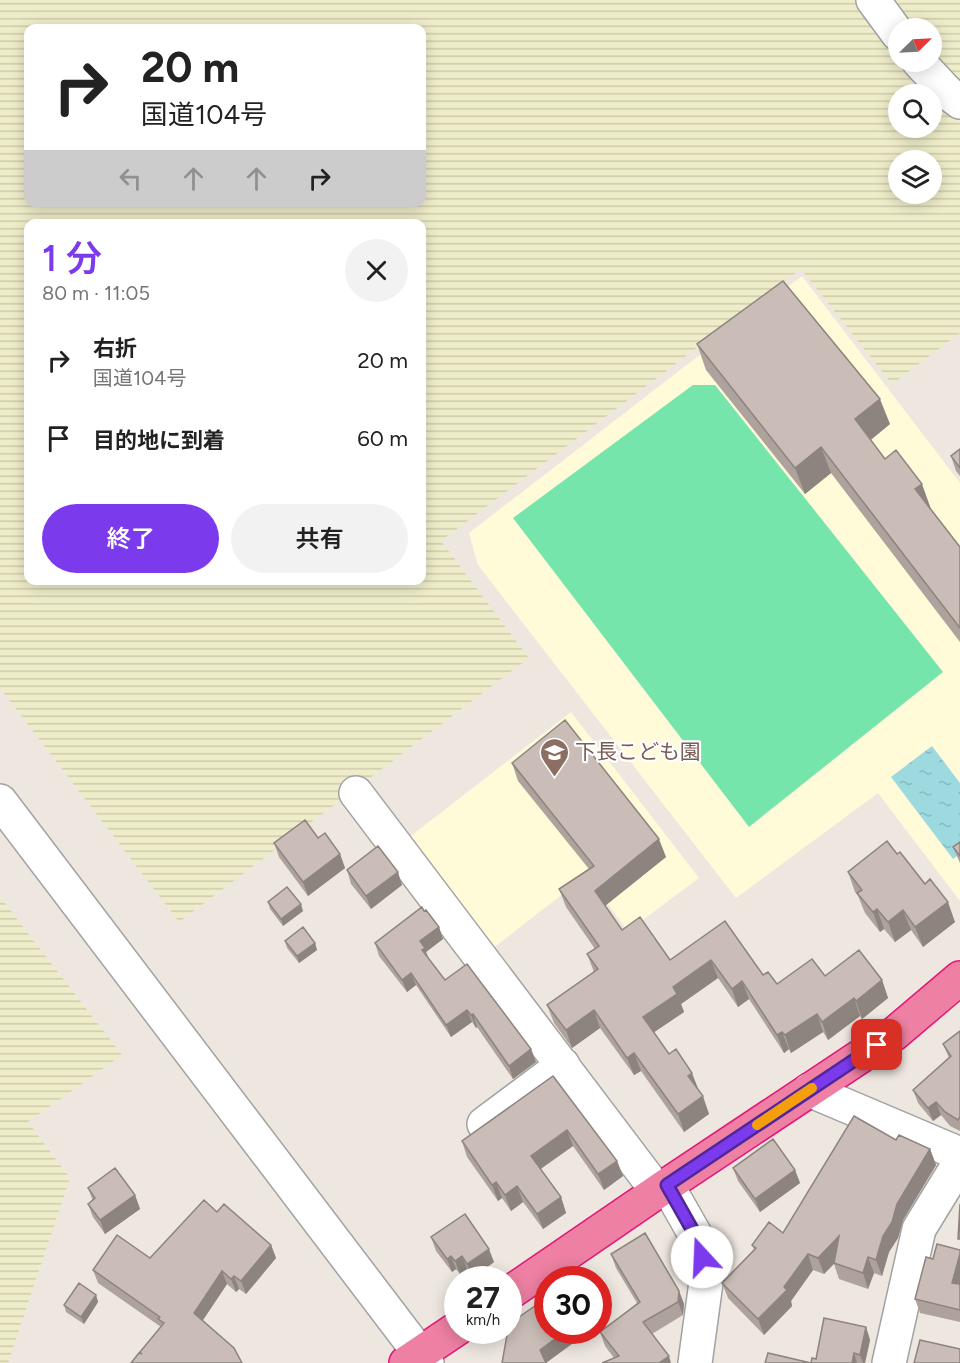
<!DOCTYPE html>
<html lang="ja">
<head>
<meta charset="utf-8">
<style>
  :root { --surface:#fff; --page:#f2f2f2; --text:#222; --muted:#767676; --accent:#7c3aed }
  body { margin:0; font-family:Figtree,"Noto Sans JP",sans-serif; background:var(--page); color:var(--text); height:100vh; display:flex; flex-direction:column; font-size:22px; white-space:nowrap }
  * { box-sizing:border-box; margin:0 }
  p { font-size:20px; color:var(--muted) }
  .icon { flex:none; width:33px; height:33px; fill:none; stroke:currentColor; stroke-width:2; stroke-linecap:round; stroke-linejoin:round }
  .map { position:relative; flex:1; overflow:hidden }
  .sheet { position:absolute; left:24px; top:219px; width:402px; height:366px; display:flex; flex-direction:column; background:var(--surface); border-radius:12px; box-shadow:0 3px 15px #0003 }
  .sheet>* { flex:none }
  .banner { position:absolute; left:24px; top:24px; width:402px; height:183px; border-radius:12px; box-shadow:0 3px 15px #0003; background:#fff; color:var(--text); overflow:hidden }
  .needle { width:39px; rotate:66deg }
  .fabs { position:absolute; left:888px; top:18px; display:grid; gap:12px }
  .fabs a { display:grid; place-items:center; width:54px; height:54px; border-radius:50%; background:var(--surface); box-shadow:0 3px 15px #0003; font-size:30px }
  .speed { position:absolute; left:444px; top:1266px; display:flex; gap:12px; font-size:30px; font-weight:700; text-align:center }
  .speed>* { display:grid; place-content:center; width:78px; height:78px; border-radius:50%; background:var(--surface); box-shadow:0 3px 15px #0003; line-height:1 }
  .speed small { font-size:15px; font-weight:400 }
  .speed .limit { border:9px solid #d22; background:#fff; color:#111 }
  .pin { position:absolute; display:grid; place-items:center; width:51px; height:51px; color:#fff; margin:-26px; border-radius:12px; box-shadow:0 3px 9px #0006 }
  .me { position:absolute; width:66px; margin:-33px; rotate:340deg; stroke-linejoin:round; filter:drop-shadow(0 0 4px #0008) }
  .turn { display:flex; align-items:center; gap:21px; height:126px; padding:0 18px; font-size:27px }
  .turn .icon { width:78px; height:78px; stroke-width:2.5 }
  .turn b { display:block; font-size:42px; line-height:51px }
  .lanes { display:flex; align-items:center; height:57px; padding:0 18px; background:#0003; justify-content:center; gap:30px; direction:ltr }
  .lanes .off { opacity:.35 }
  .round { display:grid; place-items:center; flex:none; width:63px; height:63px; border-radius:32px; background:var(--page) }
  .head { display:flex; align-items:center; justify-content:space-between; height:102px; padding:0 18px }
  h1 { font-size:36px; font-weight:600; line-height:45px; color:var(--accent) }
  .cta { display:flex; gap:12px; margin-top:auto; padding:12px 18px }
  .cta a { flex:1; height:69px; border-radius:36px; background:var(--accent); color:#fff; font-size:24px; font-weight:600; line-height:69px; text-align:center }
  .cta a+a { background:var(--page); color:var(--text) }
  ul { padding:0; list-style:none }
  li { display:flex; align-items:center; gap:18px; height:78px; padding:0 18px }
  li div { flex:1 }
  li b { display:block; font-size:22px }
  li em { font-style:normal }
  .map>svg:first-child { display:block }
  .education { fill:#fffad8 }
  .farmland { fill:url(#farmland-rules); fill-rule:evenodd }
  .pitch { fill:#76e5ab }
  .water { fill:url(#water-ripples) }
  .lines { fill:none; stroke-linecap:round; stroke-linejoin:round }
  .minor-casing { stroke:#a2a2a2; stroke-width:36 }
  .highway-casing { stroke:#e41578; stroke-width:36 }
  .minor { stroke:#fff; stroke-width:33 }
  .highway { stroke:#ed80a3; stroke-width:33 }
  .wall { fill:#aea29d }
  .shaded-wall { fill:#8d847f }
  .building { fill:#cabcb6; stroke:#8d847f; stroke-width:1.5 }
  .route-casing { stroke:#51269a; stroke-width:15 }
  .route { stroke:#7c3aed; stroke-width:10 }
  .slow { stroke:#f59e0b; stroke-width:10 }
  .labels { text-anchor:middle; stroke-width:4.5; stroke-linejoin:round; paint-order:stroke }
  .education-label { font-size:21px; fill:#785e54; stroke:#fff; text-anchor:start }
</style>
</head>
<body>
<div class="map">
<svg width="960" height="1363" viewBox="0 0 960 1363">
  <defs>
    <pattern id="farmland-rules" width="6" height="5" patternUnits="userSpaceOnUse" patternTransform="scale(1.5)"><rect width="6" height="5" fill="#efedc9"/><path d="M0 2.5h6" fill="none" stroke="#cccbac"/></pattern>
    <pattern id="water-ripples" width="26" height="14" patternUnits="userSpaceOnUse" patternTransform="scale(1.5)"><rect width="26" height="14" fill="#9cdae0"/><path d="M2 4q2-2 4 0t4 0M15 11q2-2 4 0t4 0" fill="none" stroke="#86bac0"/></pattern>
  </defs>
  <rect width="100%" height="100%" fill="#eee7e0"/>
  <path class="education" d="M802,276l158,207v418l-82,-108 -142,105 -258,-333 -9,-32z
    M571,712l128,166 -71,53 -42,-55 -98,76 -85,-110z"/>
  <path class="farmland" d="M0,0h960v333l-68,51 -91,-115 -360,272 88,117 -350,264 -179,-234zM28,28h394v174h-394zM898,28h34v34h-34zM898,94h34v34h-34zM898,160h34v34h-34zM28,224h394v356h-394z
    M0,897l122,158 -94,67 42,56 -62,185h-8z"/>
  <path class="pitch" d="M693,385h22l228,287 -194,155 -236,-309z"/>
  <path class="water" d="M932,746l28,37v71l-7,5 -62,-82z"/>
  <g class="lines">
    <defs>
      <path id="minor" d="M873,0l25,34
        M919,62l29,31 12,9
        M356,793l302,399
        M0,801l427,562
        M809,1090l151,64
        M484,1124l79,-59
        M667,1185l30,53 10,37 -12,88
        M889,1363l30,-134 41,-67"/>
      <path id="highway" d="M508,1294l159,-109 227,-151 66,-56
        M406,1363l52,-35"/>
    </defs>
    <use href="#minor" class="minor-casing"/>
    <use href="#highway" class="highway-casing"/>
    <use href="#minor" class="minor"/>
    <use href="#highway" class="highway"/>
  </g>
  <path class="wall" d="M697,344l193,80 -19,16 14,19 46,50 29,38v95l-129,-169 -26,21 -99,-124z
    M960,449v27l-4,-5 -5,-15z
    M512,763l154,94 -61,49 17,24 48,30 55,-39 38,54 14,9 48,-8 57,4 6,18 -26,21 -2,-3 -32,24 -5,-8 -32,21 -2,-4 -5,4 -35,-54 -11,8 -20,-29 -37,26 3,8 -30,20 15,22 30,37 10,23 -25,18 -43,-61 -7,4 -34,-47 -28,20 -18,-25 -7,-18 47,-33 -7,-18 8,-5 -29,-42 -7,-18 30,-20 -71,-88z
    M318,838l22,16 5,14 -37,28 -29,-39 -5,-14z
    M960,842v21l-7,-16z
    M897,854l28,30 30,38 -32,25 -12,-17 -16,12 -11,-13 -4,3 -15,-19 -7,-17 -3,-4 -7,-20z
    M347,870l55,15 -31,24 -20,-25z
    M268,902l35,9 -20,15 -13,-17z
    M424,911l15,16 4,12 -17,13 3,7 16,21 86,69 5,13 -23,17 -36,-52 -1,1 -4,-6 -21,15 -35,-52 -9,7 -28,-36 -4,-13z
    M285,941l30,2 2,7 -18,13 -12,-15z
    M960,1031v100l-10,-5 -9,-11 -8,6 -15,-18 -5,-13 36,-32 -6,-14z
    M553,1076l64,85 6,15 -19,14 -31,-44 -32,23 20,28 5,16 -23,16 -20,-27 -12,9 -9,-13 -4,3 -31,-44 -5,-16z
    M896,1140l34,9 6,16 -33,55 -5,18 -9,14 -7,24 -8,-3 -6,16 -29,-10 -5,-15 -10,10 -11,-4 -22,31 1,5 -28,29 -36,-37 -6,-15 32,-33 -2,-5 31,-12z
    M733,1168l62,2 5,13 -40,29 -22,-31z
    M88,1188l47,7 5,14 -35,25 -12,-17 -5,-13 5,-3z
    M217,1212l54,33 5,13 -30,36 -7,-5 -3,3 -9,-8 -24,36 -63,34v-2l21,-25 -63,-44 -5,-13 57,-12z
    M431,1237l63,25 -22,16 -5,-9 -7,5 -4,-5 -4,3 -16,-21z
    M960,1250v72l-40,-9 -5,-14 18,-40z
    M611,1254l68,37 5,13 -1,11 -31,19 17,22 -55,2 -9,-12 -5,-14 37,-29 -21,-35z
    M96,1295l2,7 -14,22 -18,-12 -2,-7z
    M866,1327l4,13 -5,23h-100h46l5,-4z"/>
  <path class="shaded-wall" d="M880,399l10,25 -26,21 -9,-26z
    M821,447l10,26 -26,21 -10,-26z
    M922,484l9,25 -7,6 -9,-26z
    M659,839l7,18 -65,52 -6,-18z
    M340,854l5,14 -37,28 -5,-14z
    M398,872l4,13 -31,24 -5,-13z
    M948,902l7,20 -32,25 -8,-20z
    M301,904l2,7 -20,15 -2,-7z
    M877,909l7,20 -4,3 -7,-20z
    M903,910l8,20 -16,12 -7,-20z
    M439,927l4,12 -17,13 3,8 -7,-10 -2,-9z
    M315,943l2,7 -18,13 -2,-7z
    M711,960l7,18 -37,26 3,8 -34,23 -7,-18 30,-30z
    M411,973l5,12 -9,7 -5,-12z
    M882,980l6,18 -26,21 -6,-18z
    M742,981l7,18 -11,8 -6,-18z
    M854,998l6,18 -32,24 -6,-18z
    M467,1010l5,12 -21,15 -5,-12z
    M594,1010l6,18 -28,20 -6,-18z
    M473,1014l4,13 -1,1 -5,-13z
    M817,1014l6,18 -32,21 -6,-18z
    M782,1032l7,17 -5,4 -7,-18z
    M531,1049l5,13 -23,17 -4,-13z
    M634,1053l7,18 -7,4 -7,-17z
    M692,1073l7,18 -11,-15z
    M703,1096l6,18 -25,18 -6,-18z
    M936,1102l5,13 -8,6 -5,-13z
    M567,1130l6,16 -36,25 -6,-15z
    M930,1149l6,16 -33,55 -5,18 -9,14 -7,24 -6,-16 7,-24 14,-32z
    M617,1161l6,15 -19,14 -6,-16z
    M795,1170l5,13 -40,29 -5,-13z
    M496,1182l6,16 -4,3 -6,-16z
    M517,1186l6,16 -12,9 -6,-16z
    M135,1195l5,14 -35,25 -5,-14z
    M561,1197l5,16 -23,16 -6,-15z
    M839,1236l6,16 -21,22 -6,-16z
    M271,1245l5,13 -30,36 -5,-13z
    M489,1249l5,13 -22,16 -5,-14z
    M808,1254l5,16 -22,31 1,5 -28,29 -6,-16z
    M960,1254v32l-8,-3z
    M451,1256l5,13 -4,3 -5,-13z
    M462,1256l5,13 -7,5 -5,-13z
    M868,1257l6,16 -6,16 -5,-16z
    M222,1271l5,13 -28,42 -5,-13z
    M234,1276l5,13 -3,3 -5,-13z
    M679,1291l5,13 -1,11 -5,-13z
    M96,1295l2,7 -14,22 -3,-7z
    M866,1327l4,13 -5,23h-2l-3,-8z
    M567,1330l5,14 -26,19 -6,-13z
    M854,1353l3,10h-5z
    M669,1356l2,7h-12z"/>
  <path class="building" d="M783,281l97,118 -25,20 30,40 11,-9 26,34 -7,5 45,58v81l-139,-181 -26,21 -98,-124z
    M960,449v19l-9,-12z
    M565,720l94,119 -64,52 27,39 18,-13 30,43 55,-39 38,54 5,-3 9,12 35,-25 13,17 34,-26 23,30 -26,21 -2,-3 -32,24 -5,-8 -32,21 -3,-3 -5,3 -35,-54 -10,8 -21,-29 -38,27 4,7 -34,23 26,37 7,-5 16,24 -4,3 15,20 -25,18 -44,-61 -7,5 -33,-48 -28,20 -19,-25 51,-36 -11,-15 12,-8 -40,-57 35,-23 -82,-103z
    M305,820l13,18 7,-5 15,21 -37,28 -29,-39z
    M887,841l10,13 3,-2 25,32 5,-5 18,23 -33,25 -12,-17 -15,12 -11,-13 -4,3 -16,-19 5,-3 -14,-18z
    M960,842v14l-7,-9z
    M378,846l20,26 -32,24 -19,-26z
    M287,887l14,17 -20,15 -13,-17z
    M422,907l2,4 2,-1 13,17 -19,14 5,7 -3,2 23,30 22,-16 64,85 -22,17 -36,-52 -2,1 -4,-5 -21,15 -35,-52 -9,7 -27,-37z
    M303,927l12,16 -18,13 -12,-15z
    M960,1031v86l-2,3 -13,-8 -9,-10 -8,6 -15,-18 38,-34 -8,-12z
    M553,1076l64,85 -19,13 -31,-44 -36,26 30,41 -24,17 -20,-28 -12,9 -9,-13 -4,3 -30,-44z
    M854,1116l42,24 3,-5 31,14 -33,55 -5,18 -9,14 -7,24 -8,-3 -5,16 -29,-10 5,-27 -21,22 -10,-4 -24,33 3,3 -29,29 -36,-36 34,-35 -4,-3 17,-23 14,11z
    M773,1139l22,31 -40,29 -22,-31z
    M115,1168l20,27 -35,25 -12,-16 7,-6 -7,-10z
    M204,1200l13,12 7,-8 47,41 -30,36 -7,-5 -3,3 -9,-8 -28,42 40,35 8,15h-111l8,-10 3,1 -2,-2 24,-29 -6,-4 2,-2 -67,-47 24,-35 33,23z
    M960,1204v35h-2z
    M465,1214l24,35 -22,15 -5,-8 -7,5 -4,-5 -4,3 -16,-22z
    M645,1233l34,58 -1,11 -35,20 26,34 -10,7h-57l17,-7 -19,-24 40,-30 -29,-48z
    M937,1244l23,6v4l-8,29 8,1v26l-45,-11 11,-42 7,2z
    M79,1283l17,12 -15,22 -17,-12z
    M545,1299l3,4v27h19l-27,20 6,13h-44l7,-39z
    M824,1318l42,9 -6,28 -6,-2 -2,10h-87l3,-10 43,10 1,-5 4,1z
    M920,1340l40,9v14h-46z"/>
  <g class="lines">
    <defs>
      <path id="route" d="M702,1257l-5,-19 -30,-53 210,-140"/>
    </defs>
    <use href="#route" class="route-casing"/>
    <use href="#route" class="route"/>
    <path class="slow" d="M757,1125l55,-37"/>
  </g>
  <defs>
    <symbol id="school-pin" viewBox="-11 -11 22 30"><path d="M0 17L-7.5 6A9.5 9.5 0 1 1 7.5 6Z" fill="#8d6e63" stroke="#fff"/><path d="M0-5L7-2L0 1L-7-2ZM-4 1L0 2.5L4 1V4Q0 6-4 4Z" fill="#fff"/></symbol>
  </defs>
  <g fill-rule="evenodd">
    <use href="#school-pin" x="538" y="736" width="33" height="45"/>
  </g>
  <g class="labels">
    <g class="education-label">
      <text x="575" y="759">下長こども園</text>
    </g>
  </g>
</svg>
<div class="fabs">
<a><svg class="needle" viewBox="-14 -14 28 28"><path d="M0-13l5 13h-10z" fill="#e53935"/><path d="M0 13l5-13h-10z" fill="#767676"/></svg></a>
<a><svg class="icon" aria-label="search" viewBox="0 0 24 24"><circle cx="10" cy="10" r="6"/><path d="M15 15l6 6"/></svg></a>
<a><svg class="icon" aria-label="layers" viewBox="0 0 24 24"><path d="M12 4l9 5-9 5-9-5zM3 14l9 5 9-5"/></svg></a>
</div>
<div class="speed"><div>27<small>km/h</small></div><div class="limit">30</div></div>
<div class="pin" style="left:877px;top:1045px;background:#d93025"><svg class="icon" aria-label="arrive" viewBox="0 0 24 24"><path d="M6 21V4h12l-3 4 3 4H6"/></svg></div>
<svg class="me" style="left:702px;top:1257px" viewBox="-20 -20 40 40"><circle r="19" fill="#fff"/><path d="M0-13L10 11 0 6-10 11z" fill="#7c3aed"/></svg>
<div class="banner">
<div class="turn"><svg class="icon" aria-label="right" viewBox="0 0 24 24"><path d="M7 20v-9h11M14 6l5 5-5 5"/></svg><div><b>20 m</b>国道104号</div></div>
<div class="lanes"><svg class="icon off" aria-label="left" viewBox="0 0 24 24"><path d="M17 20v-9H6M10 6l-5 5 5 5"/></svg><svg class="icon off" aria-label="ahead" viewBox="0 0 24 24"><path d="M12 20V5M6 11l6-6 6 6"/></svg><svg class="icon off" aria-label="ahead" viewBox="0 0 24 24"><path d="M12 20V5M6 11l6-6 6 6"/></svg><svg class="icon" aria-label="right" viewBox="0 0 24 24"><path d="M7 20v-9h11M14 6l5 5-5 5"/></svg></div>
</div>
<section class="sheet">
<div class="head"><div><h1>1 分</h1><p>80 m · 11:05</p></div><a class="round"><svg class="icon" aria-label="close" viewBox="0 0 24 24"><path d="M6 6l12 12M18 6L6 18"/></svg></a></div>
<ul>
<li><svg class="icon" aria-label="right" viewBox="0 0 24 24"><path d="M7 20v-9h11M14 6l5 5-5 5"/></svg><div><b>右折</b><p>国道104号</p></div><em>20 m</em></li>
<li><svg class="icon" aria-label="arrive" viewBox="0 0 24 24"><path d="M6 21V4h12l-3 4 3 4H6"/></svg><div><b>目的地に到着</b></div><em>60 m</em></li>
</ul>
<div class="cta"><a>終了</a><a>共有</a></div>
</section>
</div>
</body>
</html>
